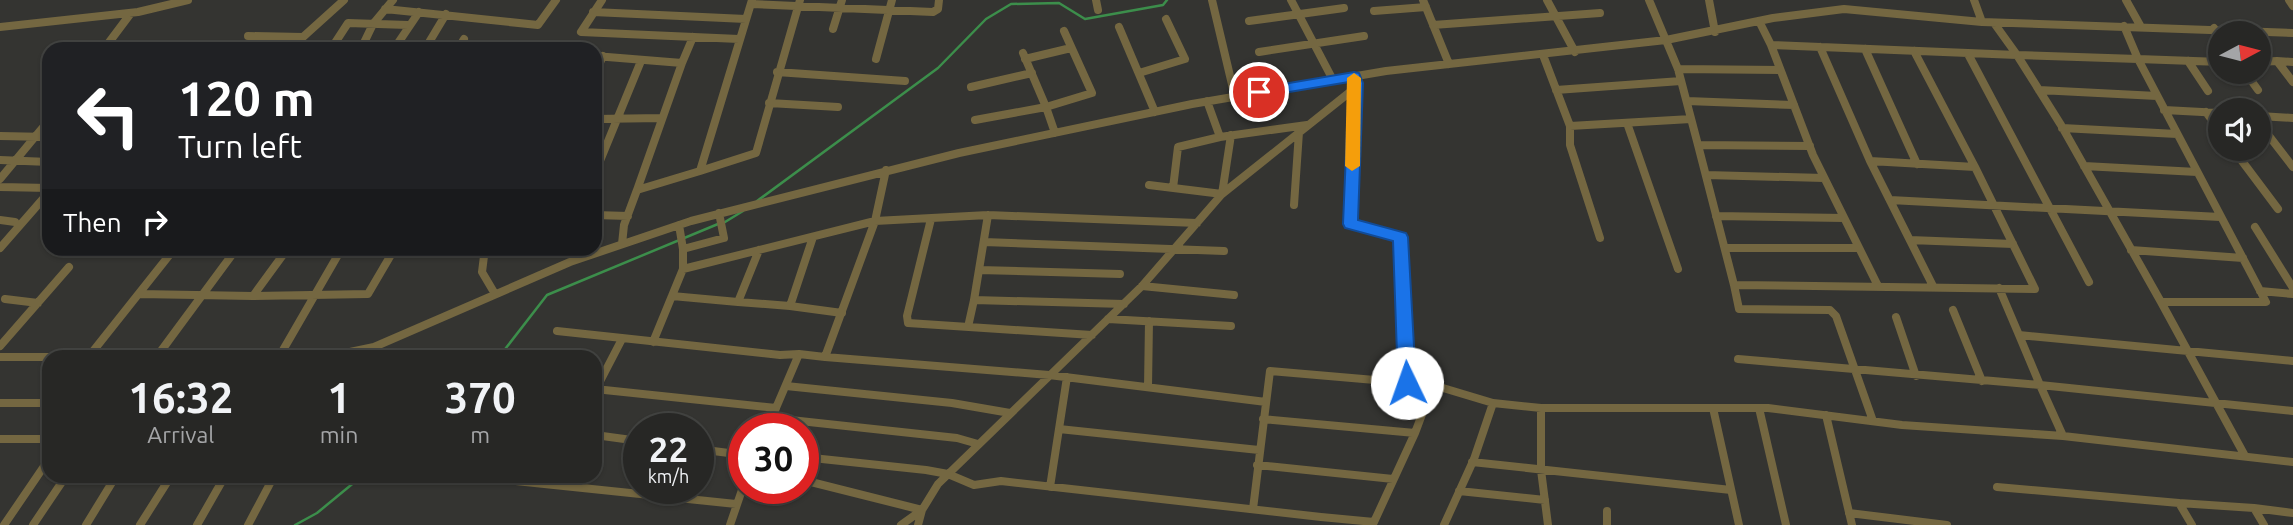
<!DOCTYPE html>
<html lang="en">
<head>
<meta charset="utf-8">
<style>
  :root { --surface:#272725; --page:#333332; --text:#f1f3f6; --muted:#a4a5a7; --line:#434442 }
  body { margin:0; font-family:Ubuntu,sans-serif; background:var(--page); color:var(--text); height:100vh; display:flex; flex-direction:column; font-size:26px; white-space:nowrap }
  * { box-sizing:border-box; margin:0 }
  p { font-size:23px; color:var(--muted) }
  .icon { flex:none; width:38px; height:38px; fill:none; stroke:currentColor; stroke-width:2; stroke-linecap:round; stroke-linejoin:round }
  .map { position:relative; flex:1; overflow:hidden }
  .sheet { position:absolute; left:42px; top:350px; width:560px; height:133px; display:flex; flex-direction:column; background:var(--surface); border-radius:21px; box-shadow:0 2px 5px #0004,0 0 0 2px var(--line) }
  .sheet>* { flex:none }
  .banner { position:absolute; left:42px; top:42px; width:560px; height:214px; border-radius:21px; box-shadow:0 2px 5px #0004,0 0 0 2px var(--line); background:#202124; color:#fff; overflow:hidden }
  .needle { width:46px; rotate:83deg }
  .tools { position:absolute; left:2208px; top:21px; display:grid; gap:14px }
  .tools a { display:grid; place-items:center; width:63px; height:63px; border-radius:50%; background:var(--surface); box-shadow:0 2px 5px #0004,0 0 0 2px var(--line); font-size:35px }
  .speed { position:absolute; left:623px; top:413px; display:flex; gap:14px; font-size:35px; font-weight:700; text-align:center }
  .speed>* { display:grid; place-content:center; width:91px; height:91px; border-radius:50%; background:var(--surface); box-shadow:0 2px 5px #0004,0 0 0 2px var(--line); line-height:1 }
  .speed small { font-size:18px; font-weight:400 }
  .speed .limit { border:10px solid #d22; background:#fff; color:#111 }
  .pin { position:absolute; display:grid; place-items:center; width:60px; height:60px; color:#fff; margin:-30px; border:4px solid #fff; border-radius:50%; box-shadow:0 2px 7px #0007 }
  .me { position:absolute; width:77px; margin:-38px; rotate:357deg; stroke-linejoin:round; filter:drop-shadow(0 0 5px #0008) }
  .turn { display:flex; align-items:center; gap:24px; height:147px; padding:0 21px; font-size:32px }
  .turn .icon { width:91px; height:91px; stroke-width:2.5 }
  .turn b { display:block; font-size:49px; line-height:60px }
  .then { display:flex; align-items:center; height:66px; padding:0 21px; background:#0003; gap:14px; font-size:26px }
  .eta { display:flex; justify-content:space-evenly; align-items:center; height:119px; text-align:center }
  .eta b { font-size:42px; font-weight:700; line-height:49px }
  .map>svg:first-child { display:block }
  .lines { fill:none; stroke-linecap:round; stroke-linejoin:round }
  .stream { stroke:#3c8e4b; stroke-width:2.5 }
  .street { stroke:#746741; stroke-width:8 }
  .route { fill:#1a73e8; stroke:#114b97; stroke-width:2 }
  .slow { fill:#f59e0b }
</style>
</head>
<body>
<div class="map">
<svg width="2293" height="525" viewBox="0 0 2293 525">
  <rect width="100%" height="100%" fill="#343431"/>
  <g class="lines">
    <path class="stream" d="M757,201l181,-133 48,-49 25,-15 48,-1 26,16 78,-14 4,-5
      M725,222l18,-11
      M499,357l48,-62 171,-71
      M295,525l22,-12 45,-37"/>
    <path class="street" d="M602,0l-21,32 158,7
      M1096,0l2,10
      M1212,0l23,97
      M1291,0l42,80
      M1423,0l26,64
      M1547,0l28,52
      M1649,0l29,69 20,76 112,1
      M1709,0l6,32
      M1974,0l8,22
      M2126,0l15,27
      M2289,0l4,6
      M751,4l182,8 5,-3 1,-9
      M385,9l153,16 18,-25
      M1374,11l52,-4
      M593,12l153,7
      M1249,21l95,-13
      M1759,21l12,24 246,10
      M1994,23l23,32
      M1433,25l167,-12
      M2124,26l14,33 83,3
      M0,27l138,-15 50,-12
      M1119,27l36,85
      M2214,28l7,10
      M833,29l9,-29
      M248,36l55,1 41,-37
      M1771,45l42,110 65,131
      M1820,47l50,114 105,6 -61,-116
      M104,49l27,-36
      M297,49l6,-12
      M331,49l17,-26 60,2
      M361,49l12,-25 20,-24
      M394,49l25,-37
      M425,49l21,-35
      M458,49l6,-10
      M1865,49l52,115
      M1259,52l105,-16
      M1968,54l121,228
      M1543,55l27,71 121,-7
      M2017,55l121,4 128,243h-105l-100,-177z
      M595,56l87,7 -45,127
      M876,59l16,-59
      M1025,59l46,-11
      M2188,61l20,30
      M2259,62l18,-1
      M2293,62l-16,-1 16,21
      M682,63l11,-26
      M1678,69l102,1
      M777,72l128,9
      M2245,72l13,18
      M1139,73l46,-14 -19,-40
      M595,74l8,-18
      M1354,76l-4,148 50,13 7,146
      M971,87l61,-14
      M1556,90l125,-9
      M2039,90l118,6
      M1207,101l13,36 87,-12
      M1687,101l107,4
      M769,103l69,4
      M2164,110l57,3
      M2206,112l15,20
      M2259,116l34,2
      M595,119l67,-1
      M975,120l71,-13 -23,-54
      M1627,123l51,146
      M2259,123l34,44
      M1570,126v19l30,93
      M2062,128l115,6
      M1055,133l-9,-26 46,-14 -28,-62
      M0,136l49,1
      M1698,145l36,140 301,4 -60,-122
      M2233,149l45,60
      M0,160l49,2
      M1870,161l63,125
      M2084,166l113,6
      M700,171l56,-18 44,-153
      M595,173l46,-112
      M1706,175l118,3
      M0,179l49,-59
      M1149,185l73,9 133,-106
      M0,187l49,1
      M1173,188l5,-41 42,-10
      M1890,200l330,17
      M1294,205l5,-73
      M595,215l33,1
      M988,215l-14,85 150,4
      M1716,216l128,2
      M931,219l-24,97 1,7 184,12
      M0,220l15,2
      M679,225l4,24
      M2255,227l38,61
      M1910,240l103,4
      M984,242l240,9
      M622,244l2,-19 13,-35 63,-19 52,-171
      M0,248l49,-56
      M288,248l-35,48 115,-2 27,-46
      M494,248l-10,8 -2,16 13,22
      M1725,248h134
      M759,250l-21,52 52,4 23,-69
      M2131,250l112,8
      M683,269l192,-48 113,-6 209,8
      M979,270l141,4
      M1734,285l5,24 91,1 6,6 37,105
      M1142,286l92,9
      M1999,288l20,47
      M2260,291l33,3
      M139,294l114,2
      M672,296l66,6
      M5,299l33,4
      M2161,302l84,154
      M790,306l52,7
      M1953,310l29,71
      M1896,317l20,59
      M1108,319l123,7
      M968,327l6,-27
      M557,331l223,24 19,-1
      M653,342l30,-73v-20l41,-11 -5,-25
      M0,346l69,-79
      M90,355l85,-107
      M158,355l79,-107
      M0,357h297
      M279,357l63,-109
      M326,357l48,-10 196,-85 121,-41 268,-68 233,-49 194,-33 280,-31 107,-22 71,-9 138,13 311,11
      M825,357l224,18 217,27
      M1738,359l302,26 -21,-50 274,26
      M1433,385l60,18 48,5h227l134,17 161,11
      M786,386l166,17 58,10
      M1148,387l1,-66
      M595,389l181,19
      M595,391l27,-52
      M0,403h49
      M1541,408v62l7,55
      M1713,408l26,117
      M1759,408l27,117
      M2293,411l-253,-26 23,51 230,26
      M1826,415l26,110
      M772,418l185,20 21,6
      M1263,419l152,14
      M767,429l32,-75 26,3 50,-136 11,-51
      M1059,429l200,21
      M595,435l44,6
      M0,439h49
      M698,449l46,6
      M803,457l123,13 22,4 26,11 27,-4 320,36 53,5 41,-89 18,-48 -163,-14 -17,138
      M1472,462l259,28
      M1257,465l136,14
      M505,480l231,24
      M803,480l119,30 -21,15
      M1050,487l17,-110
      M1997,487l182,16 13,22
      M1459,491l86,9
      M2179,503l75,5
      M1607,511v14
      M1849,513l98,12
      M4,525l45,-66
      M33,525l33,-49
      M86,525l30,-49
      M140,525l31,-49
      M197,525l28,-49
      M248,525l26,-49
      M730,525l14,-41
      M918,525l4,-15 16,-26 204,-198 80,-92 9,-59
      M1444,525l30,-66 19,-56
      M2264,525l-10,-17 39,5"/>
  </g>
  <path class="route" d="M1354,72l5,1 4,10 -5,137 48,13 2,4 8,146 -9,8 -9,-8 -5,-142 -48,-13 -2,-4 6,-142 -90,15 -7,-5 7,-4z"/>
  <path class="slow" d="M1354,73l7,5 -1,88 -8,5 -7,-5 2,-88z"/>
</svg>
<div class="tools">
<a><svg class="needle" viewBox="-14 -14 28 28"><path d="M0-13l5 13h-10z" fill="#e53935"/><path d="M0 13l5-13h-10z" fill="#a4a5a7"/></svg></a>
<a><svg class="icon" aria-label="sound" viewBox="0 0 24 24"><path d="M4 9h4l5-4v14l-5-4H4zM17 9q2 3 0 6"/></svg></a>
</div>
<div class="speed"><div>22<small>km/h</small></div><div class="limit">30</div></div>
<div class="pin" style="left:1259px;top:92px;background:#d93025"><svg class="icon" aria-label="arrive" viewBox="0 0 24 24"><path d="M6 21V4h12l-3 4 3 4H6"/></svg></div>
<svg class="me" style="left:1407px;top:383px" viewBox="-20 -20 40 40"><circle r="19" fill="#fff"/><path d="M0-13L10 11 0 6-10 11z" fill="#1a73e8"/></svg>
<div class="banner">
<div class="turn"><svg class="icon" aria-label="left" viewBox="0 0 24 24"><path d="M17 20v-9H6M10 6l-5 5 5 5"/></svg><div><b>120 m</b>Turn left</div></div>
<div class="then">Then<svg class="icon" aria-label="right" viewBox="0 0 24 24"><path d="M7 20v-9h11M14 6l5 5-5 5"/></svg></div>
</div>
<section class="sheet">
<div class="eta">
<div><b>16:32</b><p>Arrival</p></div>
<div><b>1</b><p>min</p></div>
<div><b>370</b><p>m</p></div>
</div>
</section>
</div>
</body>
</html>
